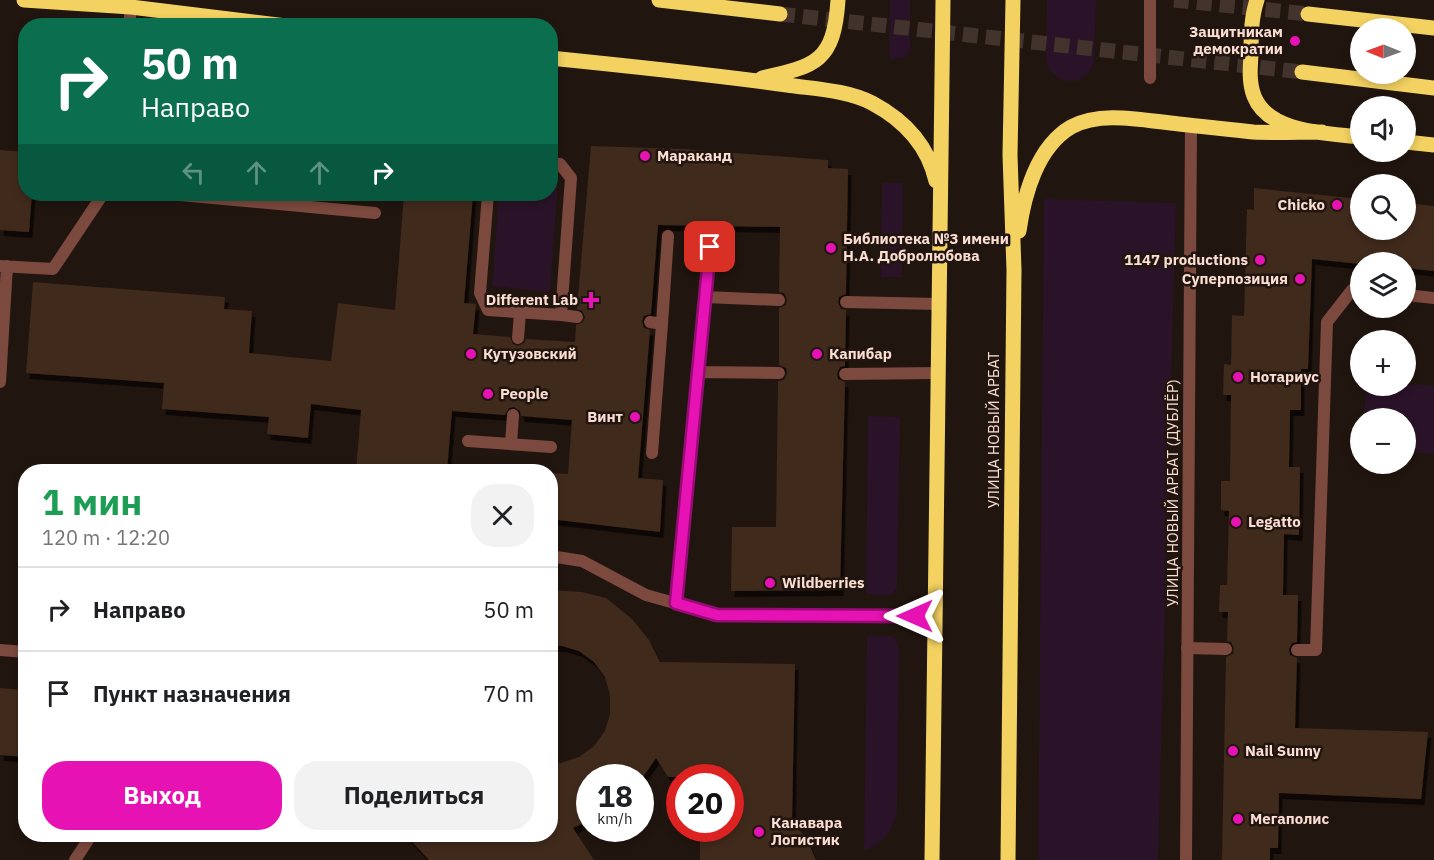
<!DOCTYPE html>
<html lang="ru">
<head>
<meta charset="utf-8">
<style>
  :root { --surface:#fff; --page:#f2f2f2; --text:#202124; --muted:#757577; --line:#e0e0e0; --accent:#e712b3 }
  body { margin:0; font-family:"IBM Plex Sans",sans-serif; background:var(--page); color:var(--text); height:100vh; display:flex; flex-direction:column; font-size:22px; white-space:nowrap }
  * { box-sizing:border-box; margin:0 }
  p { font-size:20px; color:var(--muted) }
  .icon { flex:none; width:33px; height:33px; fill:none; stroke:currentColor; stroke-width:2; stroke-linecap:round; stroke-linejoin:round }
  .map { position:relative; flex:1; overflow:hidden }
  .details { position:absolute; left:18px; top:464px; width:540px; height:378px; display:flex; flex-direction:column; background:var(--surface); border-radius:24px; box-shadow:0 3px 9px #0003 }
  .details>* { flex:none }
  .top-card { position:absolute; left:18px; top:18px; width:540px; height:183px; border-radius:24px; box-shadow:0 3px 9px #0003; background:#0b6e4f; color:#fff; overflow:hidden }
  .needle { width:39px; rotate:271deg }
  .fabs { position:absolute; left:1350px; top:18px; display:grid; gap:12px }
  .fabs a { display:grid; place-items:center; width:66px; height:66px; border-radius:50%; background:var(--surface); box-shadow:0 3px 9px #0003; font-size:30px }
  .speed { position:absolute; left:576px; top:764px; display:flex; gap:12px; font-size:30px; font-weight:700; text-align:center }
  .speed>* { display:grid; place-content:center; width:78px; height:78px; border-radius:50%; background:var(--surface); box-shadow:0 3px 9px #0003; line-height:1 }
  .speed small { font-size:15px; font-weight:400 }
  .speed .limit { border:9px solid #d22; background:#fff; color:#111 }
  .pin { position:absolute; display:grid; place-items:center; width:51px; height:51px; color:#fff; margin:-26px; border-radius:12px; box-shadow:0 3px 9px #0006 }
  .me { position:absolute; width:66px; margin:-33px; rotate:270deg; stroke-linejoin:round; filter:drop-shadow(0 0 4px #0008) }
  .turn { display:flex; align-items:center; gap:21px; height:126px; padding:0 24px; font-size:27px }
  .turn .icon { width:78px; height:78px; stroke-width:2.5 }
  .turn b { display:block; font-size:42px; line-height:51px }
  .lanes { display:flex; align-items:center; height:57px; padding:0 24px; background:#0003; justify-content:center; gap:30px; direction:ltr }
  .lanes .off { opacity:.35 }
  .round { display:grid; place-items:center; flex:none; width:63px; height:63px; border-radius:24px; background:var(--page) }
  .overview { display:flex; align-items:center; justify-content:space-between; height:102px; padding:0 24px }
  h1 { font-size:36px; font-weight:800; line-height:45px; color:#1e9e55 }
  .primary-button { display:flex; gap:12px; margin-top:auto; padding:12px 24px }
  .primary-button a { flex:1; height:69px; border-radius:24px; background:var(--accent); color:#fff; font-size:24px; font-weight:800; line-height:69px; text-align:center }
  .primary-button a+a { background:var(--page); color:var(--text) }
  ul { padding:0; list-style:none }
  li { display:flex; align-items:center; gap:18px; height:84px; padding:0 24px; border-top:2px solid var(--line) }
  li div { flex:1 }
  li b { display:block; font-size:22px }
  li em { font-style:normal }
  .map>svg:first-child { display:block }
  .green { fill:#2a1328 }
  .building { fill:#40291d; filter:url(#shadow) }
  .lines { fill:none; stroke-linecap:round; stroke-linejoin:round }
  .primary-tunnel { stroke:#42332c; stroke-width:15; stroke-dasharray:15 8; stroke-linecap:butt }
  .service { stroke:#7c493e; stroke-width:12 }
  .minor { stroke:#7c493e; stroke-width:12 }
  .primary { stroke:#f3d262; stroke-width:15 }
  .route-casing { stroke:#960c74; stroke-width:15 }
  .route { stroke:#e712b3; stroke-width:10 }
  .poi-dot { fill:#e712b3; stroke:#21150f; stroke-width:2 }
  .labels { text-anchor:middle; stroke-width:5; stroke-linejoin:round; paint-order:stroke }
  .poi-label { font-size:15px; font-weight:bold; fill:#fbddd2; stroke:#21150f; text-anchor:start }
  .street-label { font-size:15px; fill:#fbddd2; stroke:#21150f }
</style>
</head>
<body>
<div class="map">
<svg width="1434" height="860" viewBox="0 0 1434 860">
  <defs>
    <filter id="shadow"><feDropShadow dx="3.5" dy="6" stdDeviation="0" flood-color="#0009"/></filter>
  </defs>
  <rect width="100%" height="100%" fill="#21150f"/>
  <path class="green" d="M890,0h20v49l-3,6 -5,3 -13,1z
    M1047,0h49l-2,61c-6,28 -42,26 -48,-1z
    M551,181h7l-8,111 -58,-6 7,-92h51z
    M882,183h21l-1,94h-21z
    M1044,199l132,4 -18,657h-120z
    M1406,384l28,2v68l-28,-2v-34h-42l2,-32z
    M868,416l32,1 -3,172 -7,6 -24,-1z
    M867,636h23l5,2 4,9 -2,164c-6,21 -12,32 -33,39z"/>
  <path class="building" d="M591,146l92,3 145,11v8l20,1 -2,125 -7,3 -1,5 3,7 5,1 -1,56 -5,1 -3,7 1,5 7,3 -5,208 -109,1 1,-64h44l2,-146 6,-1 3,-6 -1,-6 -7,-3v-57l7,-3 1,-5 -3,-7 -5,-1 1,-65 -122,-2 -7,89 -7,2 -2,5 2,7 6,2 -12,148 25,2 -3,52 -110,-13v-46l18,1 4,-54 -51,-4 -1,-5 -6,-4 -5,1 -4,7 -53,-4 -5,60h-91l5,-61 -50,-6 -3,34 -41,-4 2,-17 -107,-8 2,-26 -138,-10 7,-91 192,15 -1,12 28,2 -3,42 82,8 7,-58 57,7 9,-116h69l-9,109 12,1 -3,30 37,3 3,7 5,2 6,-3 2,-4 49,3 1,-17 7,-3 2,-5 -3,-6 -5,-2z
    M0,150l26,2v42h6l-3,38 -29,-2z
    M1254,188l106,11v31h46v-27l28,3v65l-28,-3v-6h-46v2l-48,-5 -4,110h-7v41h-11l-1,57h11l-1,68 -15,-1 -1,61h15l-1,47 -5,1 -3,6 1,6 7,3 -2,70 133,4 -7,67 -142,-6 -1,55h-8v12h-48l4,-203 7,-3 1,-5 -3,-7 -4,-1 1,-29h-9l1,-27h7l2,-74 -8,-1v-29h9l1,-86h-8l1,-31 7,1 1,-50 12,1 3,-107 7,1z
    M550,590l32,2 24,6 26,21 17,21 11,22 135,2 -3,157 15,19 9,20h-116v-32h30v-51h-62l-12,-19 -13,19h-53v43l-17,8 21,32h-165l-24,-26h145v-71h11l18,-6 15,-11 11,-15 5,-17v-19l-5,-18 -11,-15 -15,-11 -17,-5h-12z
    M0,688l26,2v67l-26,-2z"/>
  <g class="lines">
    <path class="primary-tunnel" d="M1174,0l134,14
      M780,14l522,58"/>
    <path class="service" d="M129,26l2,-19
      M1150,78v-78
      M169,194l206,19
      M488,194l-8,99 8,17 73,5 10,-137 -11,-14h-10
      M0,266l53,3 50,-75
      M1406,295l28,3
      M705,297l74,3
      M846,302l93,2
      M561,315l16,2
      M650,322l12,2 -10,129
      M662,324l6,-88
      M518,338l2,-25
      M698,372l81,1
      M845,374l93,-1
      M0,382l7,-116
      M468,441l83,6
      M511,444l2,-29
      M550,556l32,5 64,34 71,20 218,1
      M676,603l34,-356
      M1187,648l39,1
      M0,650l26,2
      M1297,650h19l11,-328 25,-32h8
      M75,860l17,-26"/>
    <path class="minor" d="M1186,860l5,-734"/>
    <path class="primary" d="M24,0l107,7 155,19
      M659,0l121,14
      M1257,0c-6,18 -6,36 -6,55 -1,14 -2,28 3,41 14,37 73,37 106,41
      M1308,14l126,14
      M550,58c79,8 158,16 237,27 27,4 60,5 85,18 32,17 56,43 64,78
      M1302,72l132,16
      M762,78c54,-12 72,-16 76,-78
      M1406,142l28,3
      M1019,231c5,-36 18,-84 52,-104 30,-17 75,-6 108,-3 25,3 49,5 74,8 23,1 46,0 69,0
      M932,860l11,-860
      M1008,860l6,-590 -4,-115 3,-155"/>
  </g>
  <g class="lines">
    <defs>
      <path id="route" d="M710,247l-34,356 41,12 198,1"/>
    </defs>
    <use href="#route" class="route-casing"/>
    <use href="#route" class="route"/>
  </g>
  <g class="poi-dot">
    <circle cx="1295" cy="41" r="6"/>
    <circle cx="645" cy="156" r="6"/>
    <circle cx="1337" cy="205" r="6"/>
    <circle cx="831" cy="248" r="6"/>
    <circle cx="1260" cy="260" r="6"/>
    <circle cx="1300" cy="279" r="6"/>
    <path d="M588 291h6v6h6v6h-6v6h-6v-6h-6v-6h6z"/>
    <circle cx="471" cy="354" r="6"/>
    <circle cx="817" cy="354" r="6"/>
    <circle cx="1238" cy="377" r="6"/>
    <circle cx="488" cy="394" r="6"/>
    <circle cx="635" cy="417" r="6"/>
    <circle cx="1236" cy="522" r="6"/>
    <circle cx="770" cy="583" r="6"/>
    <circle cx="1233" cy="751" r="6"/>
    <circle cx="1238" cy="819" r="6"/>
    <circle cx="759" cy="832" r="6"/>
  </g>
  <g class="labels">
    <g class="poi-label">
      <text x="1283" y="37" text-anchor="end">Защитникам<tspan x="1283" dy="17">демократии</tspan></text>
      <text x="657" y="161">Мараканд</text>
      <text x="1325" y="210" text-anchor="end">Chicko</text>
      <text x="843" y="244">Библиотека №3 имени<tspan x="843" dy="17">Н.А. Добролюбова</tspan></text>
      <text x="1248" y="265" text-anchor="end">1147 productions</text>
      <text x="1288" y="284" text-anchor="end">Суперпозиция</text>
      <text x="578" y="305" text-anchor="end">Different Lab</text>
      <text x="483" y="359">Кутузовский</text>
      <text x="829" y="359">Капибар</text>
      <text x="1250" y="382">Нотариус</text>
      <text x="500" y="399">People</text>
      <text x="623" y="422" text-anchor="end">Винт</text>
      <text x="1248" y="527">Legatto</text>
      <text x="782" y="588">Wildberries</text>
      <text x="1245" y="756">Nail Sunny</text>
      <text x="1250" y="824">Мегаполис</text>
      <text x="771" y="828">Канавара<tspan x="771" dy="17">Логистик</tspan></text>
    </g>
    <g class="street-label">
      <text transform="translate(994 430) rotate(-90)" y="5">УЛИЦА НОВЫЙ АРБАТ</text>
      <text transform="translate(1173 493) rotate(-90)" y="5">УЛИЦА НОВЫЙ АРБАТ (ДУБЛЁР)</text>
    </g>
  </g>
</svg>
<div class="fabs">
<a><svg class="needle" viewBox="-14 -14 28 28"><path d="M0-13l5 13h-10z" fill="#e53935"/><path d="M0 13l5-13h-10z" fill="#757577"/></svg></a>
<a><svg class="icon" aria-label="sound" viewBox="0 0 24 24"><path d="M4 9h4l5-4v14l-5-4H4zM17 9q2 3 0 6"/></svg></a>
<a><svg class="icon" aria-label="search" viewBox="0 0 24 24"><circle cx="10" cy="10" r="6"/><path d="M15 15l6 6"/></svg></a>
<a><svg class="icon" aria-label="layers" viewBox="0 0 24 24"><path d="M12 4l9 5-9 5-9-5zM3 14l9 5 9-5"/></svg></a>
<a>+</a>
<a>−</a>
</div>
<div class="speed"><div>18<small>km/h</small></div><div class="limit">20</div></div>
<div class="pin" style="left:710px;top:247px;background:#d93025"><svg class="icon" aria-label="arrive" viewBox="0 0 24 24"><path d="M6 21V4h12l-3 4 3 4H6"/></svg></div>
<svg class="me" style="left:915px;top:616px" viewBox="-20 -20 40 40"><path d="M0-17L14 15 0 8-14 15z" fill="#e712b3" stroke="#fff" stroke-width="4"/></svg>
<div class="top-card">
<div class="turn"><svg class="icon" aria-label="right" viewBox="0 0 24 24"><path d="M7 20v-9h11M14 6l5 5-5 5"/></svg><div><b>50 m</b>Направо</div></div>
<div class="lanes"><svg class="icon off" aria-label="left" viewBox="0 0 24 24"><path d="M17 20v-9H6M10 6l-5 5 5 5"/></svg><svg class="icon off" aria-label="ahead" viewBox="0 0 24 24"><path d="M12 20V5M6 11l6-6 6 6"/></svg><svg class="icon off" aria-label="ahead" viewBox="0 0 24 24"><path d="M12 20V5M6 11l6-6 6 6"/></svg><svg class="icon" aria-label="right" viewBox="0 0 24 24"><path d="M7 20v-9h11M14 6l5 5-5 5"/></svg></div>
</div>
<section class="details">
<div class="overview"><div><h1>1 мин</h1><p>120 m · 12:20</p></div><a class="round"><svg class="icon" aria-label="close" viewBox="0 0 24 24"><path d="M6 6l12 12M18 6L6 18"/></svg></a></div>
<ul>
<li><svg class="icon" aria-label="right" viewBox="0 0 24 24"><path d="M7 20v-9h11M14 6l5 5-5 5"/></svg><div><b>Направо</b></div><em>50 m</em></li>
<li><svg class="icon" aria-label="arrive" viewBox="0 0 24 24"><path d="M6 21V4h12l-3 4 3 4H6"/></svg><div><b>Пункт назначения</b></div><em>70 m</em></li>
</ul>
<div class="primary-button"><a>Выход</a><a>Поделиться</a></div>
</section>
</div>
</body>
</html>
